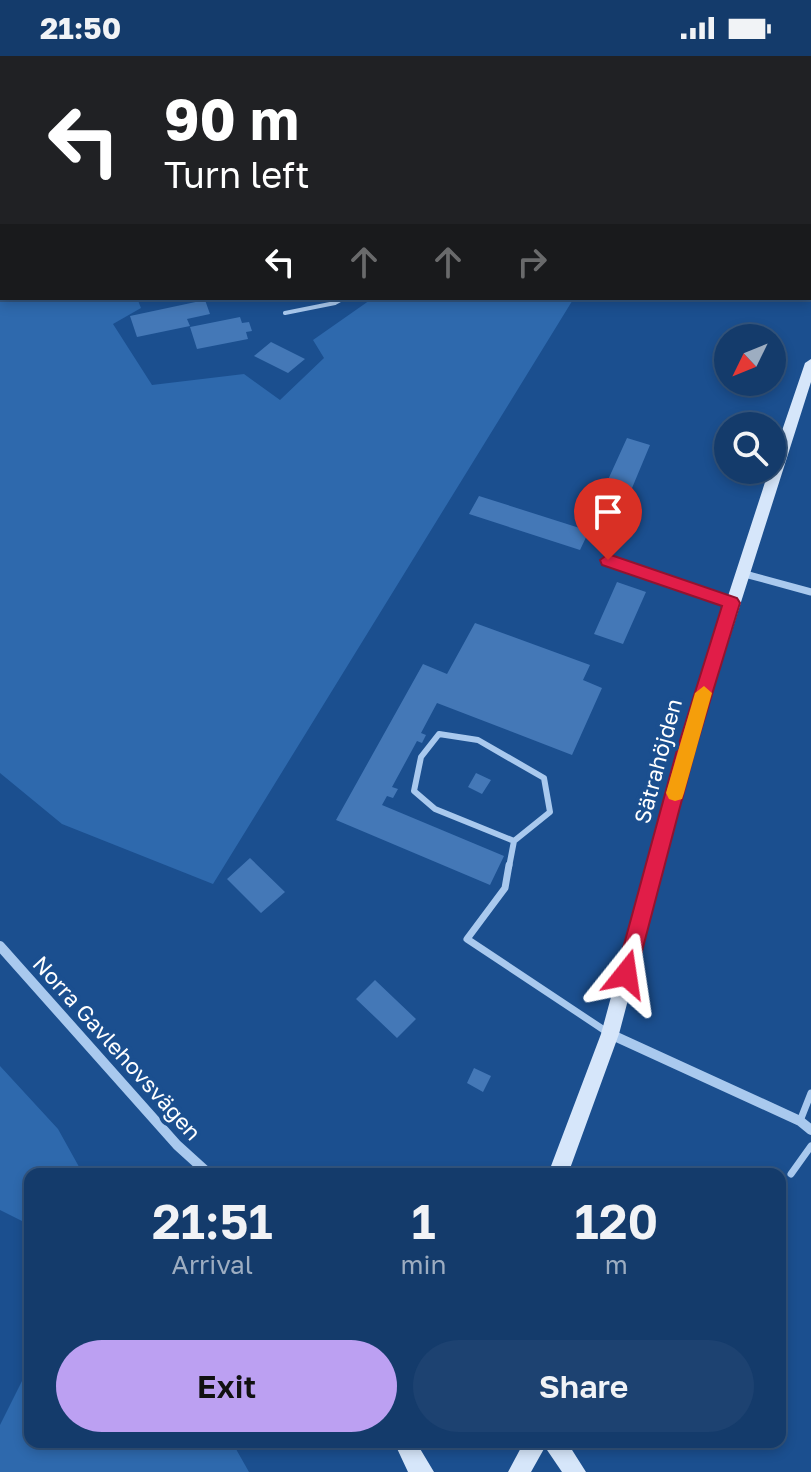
<!DOCTYPE html>
<html lang="en">
<head>
<meta charset="utf-8">
<style>
  :root { --surface:#143b6b; --page:#1d4271; --text:#f1f3f6; --muted:#9dadc1; --line:#33557e; --accent:#bca0f2 }
  body { margin:0; font-family:"Golos Text",sans-serif; background:var(--page); color:var(--text); height:100vh; display:flex; flex-direction:column; font-size:30px; white-space:nowrap }
  * { box-sizing:border-box; margin:0 }
  p { font-size:26px; color:var(--muted) }
  .icon { flex:none; width:44px; height:44px; fill:none; stroke:currentColor; stroke-width:2; stroke-linecap:round; stroke-linejoin:round }
  .map { position:relative; flex:1; overflow:hidden }
  .drawer { position:absolute; left:24px; top:1112px; width:762px; height:280px; display:flex; flex-direction:column; background:var(--surface); border-radius:16px; box-shadow:0 4px 12px #0003,0 0 0 2px var(--line) }
  .drawer>* { flex:none }
  .hud { position:absolute; left:0px; top:0px; width:812px; height:244px; box-shadow:0 4px 12px #0003,0 0 0 2px var(--line); background:#202124; color:#fff; overflow:hidden }
  .needle { width:52px; rotate:227deg }
  .buttons { position:absolute; left:714px; top:268px; display:grid; gap:16px }
  .buttons a { display:grid; place-items:center; width:72px; height:72px; border-radius:50%; background:var(--surface); box-shadow:0 4px 12px #0003,0 0 0 2px var(--line); font-size:40px }
  .pin { position:absolute; display:grid; place-items:center; width:68px; height:68px; color:#fff; margin:-82px -34px; border-radius:50% 50% 50% 0; rotate:-45deg; box-shadow:0 0 8px #0007 }
  .pin .icon { rotate:45deg }
  .me { position:absolute; width:88px; margin:-44px; rotate:15deg; stroke-linejoin:round; filter:drop-shadow(0 0 6px #0008) }
  .turn { display:flex; align-items:center; gap:28px; height:168px; padding:0 32px; font-size:36px }
  .turn .icon { width:104px; height:104px; stroke-width:2.5 }
  .turn b { display:block; font-size:56px; line-height:68px }
  .lanes { display:flex; align-items:center; height:76px; padding:0 32px; background:#0003; justify-content:center; gap:40px; direction:ltr }
  .lanes .off { opacity:.35 }
  .eta { display:flex; justify-content:space-evenly; align-items:center; height:136px; text-align:center }
  .eta b { font-size:48px; font-weight:600; line-height:56px }
  .button { display:flex; gap:16px; margin-top:auto; padding:16px 32px }
  .button a { flex:1; height:92px; border-radius:48px; background:var(--accent); color:#111; font-size:32px; font-weight:600; line-height:92px; text-align:center }
  .button a+a { background:var(--page); color:var(--text) }
  .status { display:flex; justify-content:space-between; align-items:center; height:56px; padding:0 40px; background:var(--surface); direction:ltr }
  .status svg { height:22px; fill:currentColor }
  .map>svg:first-child { display:block }
  .green { fill:#2e69ad }
  .building { fill:#4478b7 }
  .lines { fill:none; stroke-linecap:round; stroke-linejoin:round }
  .lane-far2 { stroke:#a9c9ee; stroke-width:4 }
  .lane-far1 { stroke:#a9c9ee; stroke-width:6 }
  .lane { stroke:#a9c9ee; stroke-width:7 }
  .street-far1 { stroke:#a9c9ee; stroke-width:7 }
  .street { stroke:#a9c9ee; stroke-width:10 }
  .secondary { fill:#d6e6fa; fill-rule:evenodd }
  .route { fill:#e11d48; stroke:#92132f; stroke-width:2 }
  .slow { fill:#f59e0b }
  .labels { text-anchor:middle; stroke-width:8; stroke-linejoin:round; paint-order:stroke }
  .street-label { font-size:22px; fill:#fff; stroke:#1b4f8f }
</style>
</head>
<body>
<div class="status"><b>21:50</b><svg viewBox="0 0 49 12"><path d="M0 12V9h3v3zM5 12V6h3v6zM10 12V3h3v9zM15 12V0h3v12zM26 1h20v11H26zM47 4h2v5h-2z"/></svg></div>
<div class="map">
<svg width="811" height="1416" viewBox="0 0 811 1416">
  <rect width="100%" height="100%" fill="#1b4f8f"/>
  <path class="green" d="M206,0h524l-524,2z
    M0,34l2,208h135l4,10 -28,16 39,61 92,-11 36,26 44,-42 -11,-18 60,-42h201l-361,586 -151,-60 -62,-51z
    M0,1010l58,63 25,45h-53v51l-30,-15z
    M30,1309v77h202l17,30h-249v-47z"/>
  <path class="building" d="M205,244l5,14 -23,5 3,7 -53,11 -7,-21z
    M240,261l2,6 7,-1 3,9 -6,1 2,7 -51,10 -7,-22z
    M271,286l34,17 -17,14 -34,-17z
    M627,382l23,7 -28,67 -25,-8z
    M479,440l110,35 -9,19 -111,-36z
    M617,526l29,10 -23,52 -29,-10z
    M475,567l115,42 -7,15 19,8 -30,67 -135,-52 -16,30 5,2 -4,8 -5,-2 -25,46 6,2 -5,9 -6,-2 -5,9 122,51 -14,29 -154,-65 87,-156 24,10z
    M476,717l15,7 -9,14 -14,-7z
    M250,802l35,34 -24,21 -34,-34z
    M375,924l41,39 -19,19 -41,-39z
    M474,1012l17,8 -8,16 -16,-9z"/>
  <g class="lines">
    <path class="lane-far2" d="M652,2l3,-2
      M0,68l2,-3
      M285,257l50,-10 9,-5"/>
    <path class="lane-far1" d="M608,504l123,43
      M439,678l39,6 66,38 6,34 -36,29 -79,-32 -21,-18 7,-34z
      M509,811l5,-26"/>
    <path class="lane" d="M509,809l-4,23 -38,51 140,93
      M800,1065l11,-28
      M791,1118l20,-28"/>
    <path class="street-far1" d="M741,517l70,19"/>
    <path class="street" d="M0,890l177,199 32,29
      M610,978l190,87 11,9"/>
    <path class="secondary" d="M811,303v23l-117,368 -75,284 -51,140h-20l53,-140 77,-284 91,-280h3v-10l33,-97z
      M394,1386h22l18,30h-26z
      M524,1386h43l19,30h-24l-17,-25 -14,25h-23z"/>
  </g>
  <path class="route" d="M608,498l129,44 3,5 -45,147 -59,224 -3,7 -7,3 -7,-3 -3,-7 61,-224 45,-144 -120,-41 -2,-5z"/>
  <path class="slow" d="M704,630l8,7 -28,100 -2,6 -7,2 -6,-2 -3,-6 29,-100z"/>
  <g class="labels">
    <g class="street-label">
      <text transform="translate(658 705) rotate(-75)" y="8">Sätrahöjden</text>
      <text transform="translate(117 992) rotate(48)" y="8">Norra Gavlehovsvägen</text>
    </g>
  </g>
</svg>
<div class="buttons">
<a><svg class="needle" viewBox="-14 -14 28 28"><path d="M0-13l5 13h-10z" fill="#e53935"/><path d="M0 13l5-13h-10z" fill="#9dadc1"/></svg></a>
<a><svg class="icon" aria-label="search" viewBox="0 0 24 24"><circle cx="10" cy="10" r="6"/><path d="M15 15l6 6"/></svg></a>
</div>
<div class="pin" style="left:608px;top:504px;background:#d93025"><svg class="icon" aria-label="arrive" viewBox="0 0 24 24"><path d="M6 21V4h12l-3 4 3 4H6"/></svg></div>
<svg class="me" style="left:626px;top:918px" viewBox="-20 -20 40 40"><path d="M0-17L14 15 0 8-14 15z" fill="#e11d48" stroke="#fff" stroke-width="4"/></svg>
<div class="hud">
<div class="turn"><svg class="icon" aria-label="left" viewBox="0 0 24 24"><path d="M17 20v-9H6M10 6l-5 5 5 5"/></svg><div><b>90 m</b>Turn left</div></div>
<div class="lanes"><svg class="icon" aria-label="left" viewBox="0 0 24 24"><path d="M17 20v-9H6M10 6l-5 5 5 5"/></svg><svg class="icon off" aria-label="ahead" viewBox="0 0 24 24"><path d="M12 20V5M6 11l6-6 6 6"/></svg><svg class="icon off" aria-label="ahead" viewBox="0 0 24 24"><path d="M12 20V5M6 11l6-6 6 6"/></svg><svg class="icon off" aria-label="right" viewBox="0 0 24 24"><path d="M7 20v-9h11M14 6l5 5-5 5"/></svg></div>
</div>
<section class="drawer">
<div class="eta">
<div><b>21:51</b><p>Arrival</p></div>
<div><b>1</b><p>min</p></div>
<div><b>120</b><p>m</p></div>
</div>
<div class="button"><a>Exit</a><a>Share</a></div>
</section>
</div>
</body>
</html>
